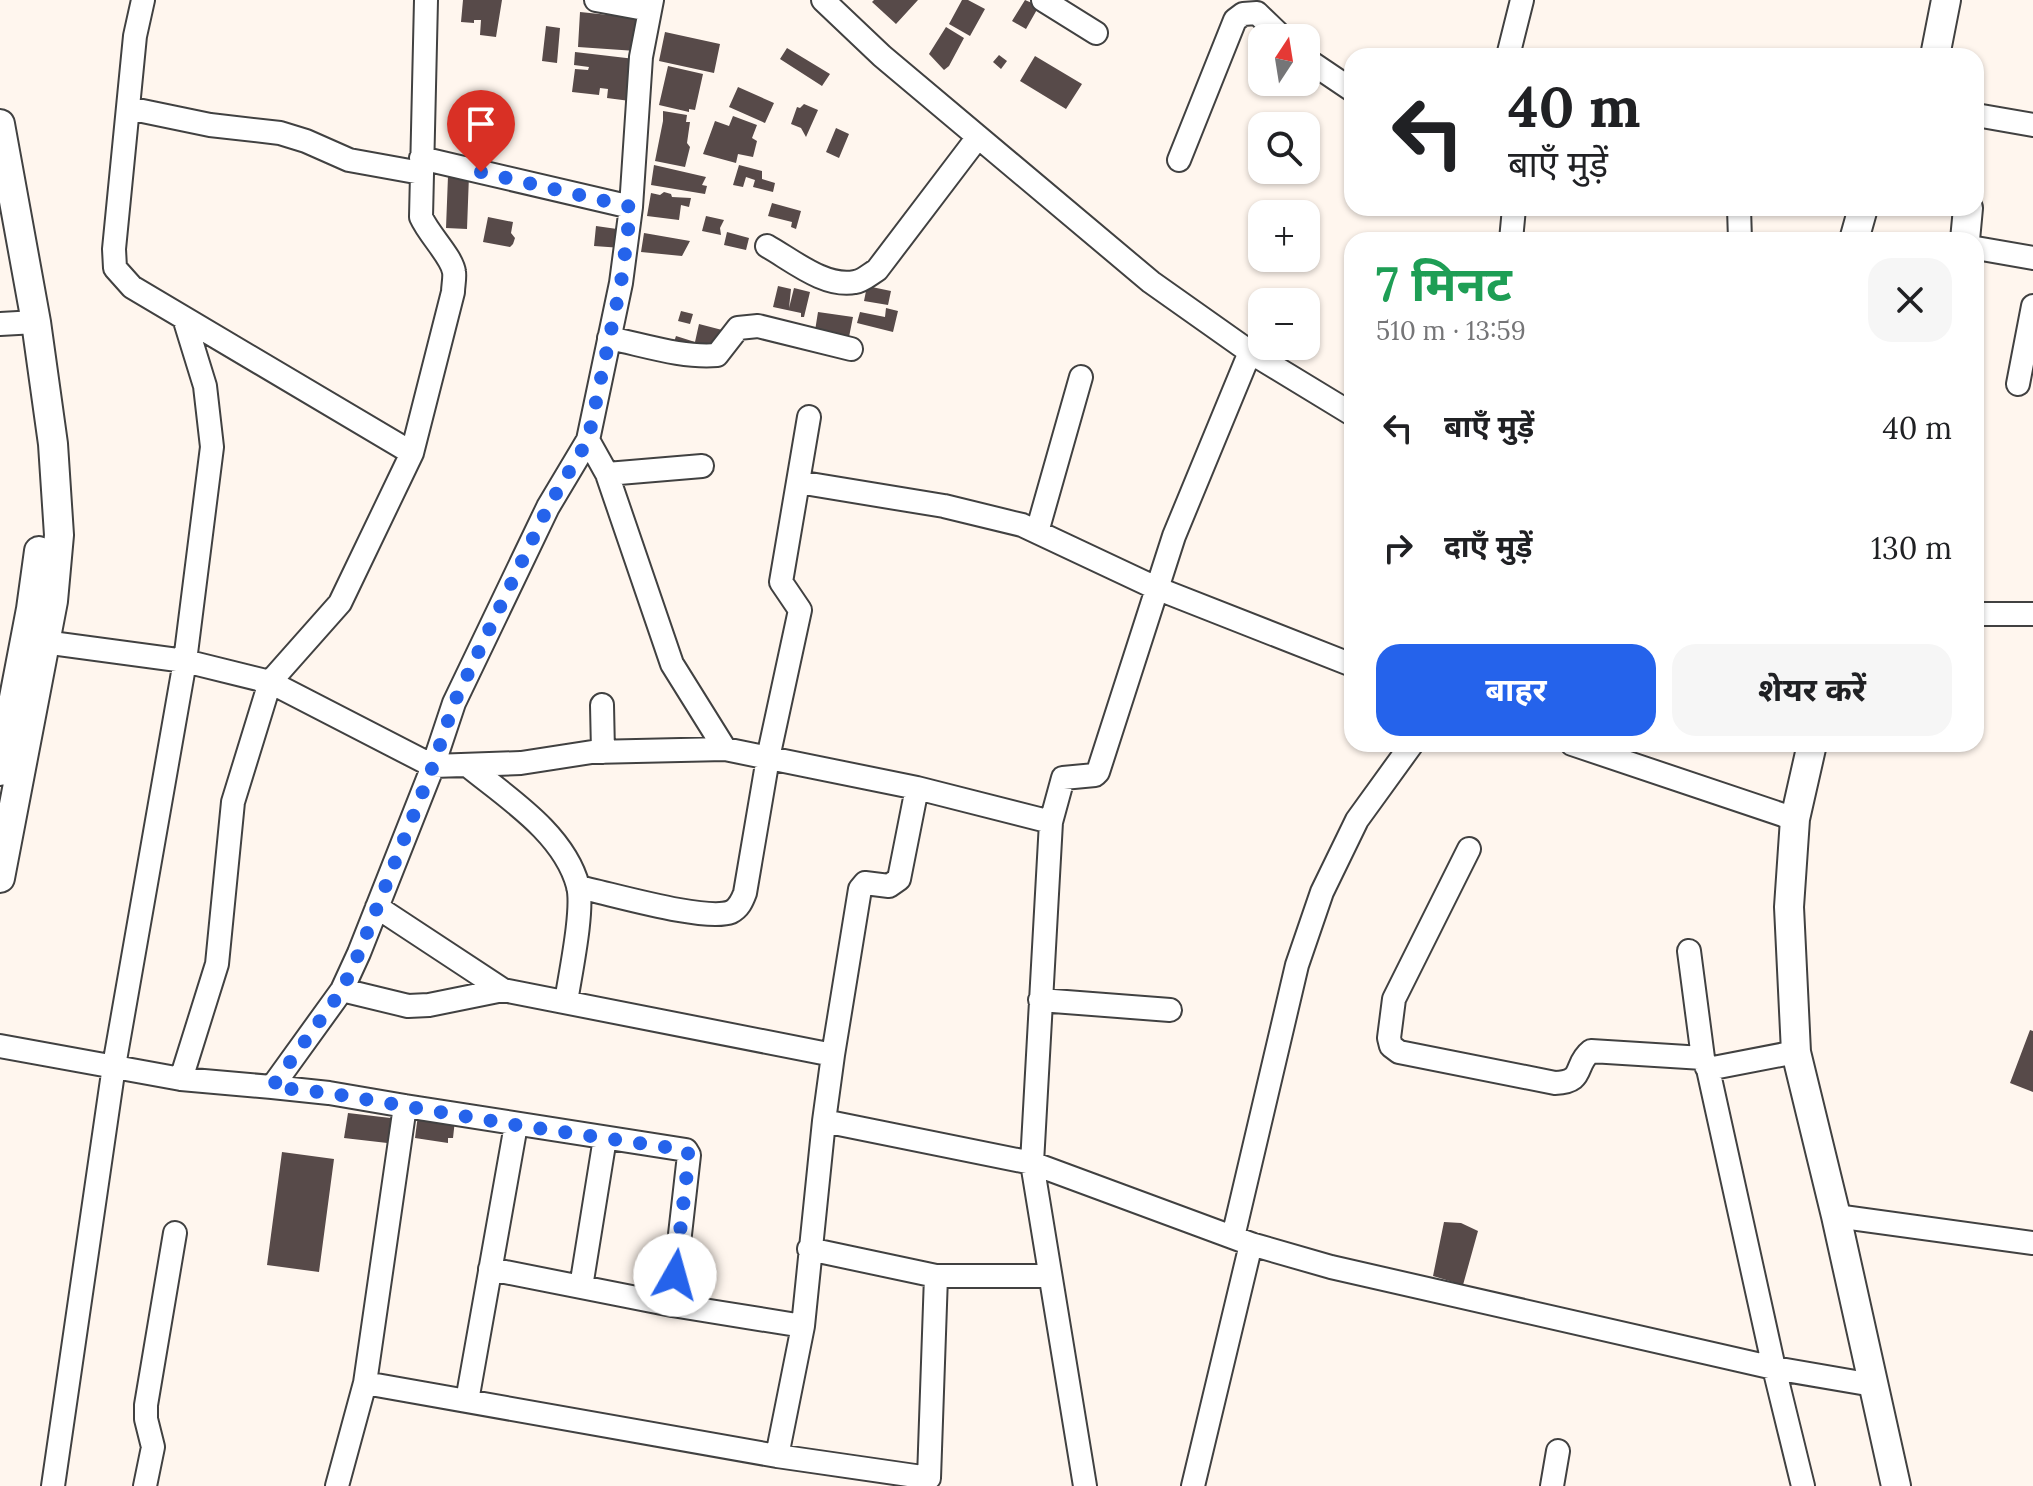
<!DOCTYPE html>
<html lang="hi">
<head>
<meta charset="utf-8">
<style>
  :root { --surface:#fff; --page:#f6f6f6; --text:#202124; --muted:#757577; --accent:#2563eb }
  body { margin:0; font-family:Lora,"Noto Sans Devanagari",serif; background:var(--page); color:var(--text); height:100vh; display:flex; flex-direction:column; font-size:30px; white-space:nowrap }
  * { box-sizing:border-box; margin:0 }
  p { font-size:26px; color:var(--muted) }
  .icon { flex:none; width:44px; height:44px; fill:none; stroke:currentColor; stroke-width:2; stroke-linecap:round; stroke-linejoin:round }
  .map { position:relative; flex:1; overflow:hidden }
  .sheet { position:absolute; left:1344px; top:232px; width:640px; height:520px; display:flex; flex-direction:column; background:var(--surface); border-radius:24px; box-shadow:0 2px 6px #0004 }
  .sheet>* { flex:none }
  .hud { position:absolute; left:1344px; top:48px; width:640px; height:168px; border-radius:24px; box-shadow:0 2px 6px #0004; background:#fff; color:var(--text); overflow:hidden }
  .needle { width:52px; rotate:12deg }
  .controls { position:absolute; left:1248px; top:24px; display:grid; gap:16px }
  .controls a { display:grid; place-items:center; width:72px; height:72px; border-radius:16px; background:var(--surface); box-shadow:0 2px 6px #0004; font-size:40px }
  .pin { position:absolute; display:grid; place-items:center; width:68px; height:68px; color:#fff; margin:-82px -34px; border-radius:50% 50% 50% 0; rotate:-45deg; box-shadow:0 0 8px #0007 }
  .pin .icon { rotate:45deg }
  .me { position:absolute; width:88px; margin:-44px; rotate:7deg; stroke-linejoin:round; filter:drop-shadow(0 0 6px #0008) }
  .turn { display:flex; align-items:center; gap:28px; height:168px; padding:0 32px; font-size:36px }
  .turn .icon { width:104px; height:104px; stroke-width:2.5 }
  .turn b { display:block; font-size:56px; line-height:68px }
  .round { display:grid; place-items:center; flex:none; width:84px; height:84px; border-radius:24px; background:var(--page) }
  .overview { display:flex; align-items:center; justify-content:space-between; height:136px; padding:0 32px }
  h1 { font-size:48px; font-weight:700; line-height:60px; color:#1e9e55 }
  .button { display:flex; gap:16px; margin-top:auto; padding:16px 32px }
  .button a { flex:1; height:92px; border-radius:24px; background:var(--accent); color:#fff; font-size:32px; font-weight:700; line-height:92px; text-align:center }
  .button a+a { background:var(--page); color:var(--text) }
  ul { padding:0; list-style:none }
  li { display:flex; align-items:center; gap:24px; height:120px; padding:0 32px }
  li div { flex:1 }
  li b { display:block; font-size:30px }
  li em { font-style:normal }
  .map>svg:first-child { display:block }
  .building { fill:#574a49 }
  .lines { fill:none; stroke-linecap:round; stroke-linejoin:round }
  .minor-casing { stroke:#414141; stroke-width:26 }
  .tertiary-casing { stroke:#414141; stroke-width:32 }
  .minor { stroke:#fff; stroke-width:22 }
  .tertiary { stroke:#fff; stroke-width:28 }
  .route { stroke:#2563eb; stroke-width:14; stroke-dasharray:0 25.2 }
</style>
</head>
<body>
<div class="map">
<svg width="2033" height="1486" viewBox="0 0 2033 1486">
  <rect width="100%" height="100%" fill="#fff6ee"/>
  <path class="building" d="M463,0h39l-6,37 -16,-2 1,-15h-7v3l-13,-1z
    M874,0h44l-22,24 -24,-22z
    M962,0h6l17,9 -15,27 -21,-12z
    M1025,0l14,6 -13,23 -14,-8z
    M580,12l58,6 -2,33 -58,-4z
    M546,26l14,2 -3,35 -15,-2z
    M946,27l18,11 -15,28 -5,4 -15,-16z
    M665,32l55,12 -6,29 -55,-12z
    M787,48l43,26 -8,12 -42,-27z
    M575,52l60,7 -5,42 -23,-3 1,-9 -8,-1 -1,7 -27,-3 3,-23 13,1 1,-3 -15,-2z
    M999,55l8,6 -6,8 -8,-7z
    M1035,56l47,28 -16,25 -46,-28z
    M668,66l35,8 -8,36 -6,-1v3l-30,-7z
    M738,87l36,16 -9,20 -36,-16z
    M804,104l14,6 -12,27 -5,-9 -10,-4 6,-17 3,1z
    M663,111l24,4 -1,7h4l-3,21 3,4 -5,20 -30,-6 8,-40z
    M733,116l24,9 -5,13 5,3 -4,16 -15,-3 -2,9 -33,-9 12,-33 14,5z
    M836,128l13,6 -10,24 -13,-6z
    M654,165l52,12 -4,8 5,1 -2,8 -54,-9z
    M739,165l23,6v8l13,4 -2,9 -20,-5 2,-7 -9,-3 -3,10 -10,-2z
    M469,175l-2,54 -21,-1 2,-52z
    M664,192l7,2 1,3 19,1 -2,9 -8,-2 -2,15 -32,-4 4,-23 9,2z
    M772,203l29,8 -5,18 -5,-2 1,-5 -24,-6z
    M706,216l18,4 -4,8 1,7 -19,-4z
    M488,217l25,5 -2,11 4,5 -2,6 -3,3 -27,-5z
    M596,226l28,4 -2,18 -28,-2z
    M727,232l22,6 -3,12 -22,-5z
    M644,233l46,8 -8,15 -41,-4z
    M778,286l13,3 -2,19 5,-20 16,4 -6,25h-3v-4l-28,-6z
    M867,286l24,5 -3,14 -24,-4z
    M886,308l12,3 -5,21 -36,-9 3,-11 25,5z
    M681,311l12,3 -3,10 -12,-3z
    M818,312l35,5 -5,25 -34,-5z
    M699,324l27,7 -11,22 -41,-11 2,-6 19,6z
    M2030,1030l3,1v61l-23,-9z
    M348,1113l51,6 -3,25 -52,-6z
    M418,1115l37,5 -2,18h-5v5l-33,-5z
    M282,1152l52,7 -15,113 -52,-7z
    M1444,1222l17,1 17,8 -15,54 -30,-9z"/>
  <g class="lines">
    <defs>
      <path id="minor" d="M143,0l-8,36 -21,213 1,19 17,19 280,166
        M596,0l54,10
        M823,0l59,56 269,226 99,70 102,62
        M1043,0l53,33
        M1508,56l14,-56
        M1306,59l46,31
        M128,108l82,17 70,8 26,8 43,19 72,13
        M1976,115l57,10
        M421,158l210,49
        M1179,160l56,-140 8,-6 14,-1 26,25
        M1739,208l1,32
        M1511,240l3,-32
        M767,246c25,14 58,42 88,36 8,-1 15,-8 22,-12l101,-133
        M1976,248l57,10
        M0,324l36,-2
        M609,338c35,7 73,20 108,17l21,-27 20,-2 93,23
        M2018,384l15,-78
        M588,440l19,34 65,190 53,85
        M607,474l95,-8
        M798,482l146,24 78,19 134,63 196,77
        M1037,532l44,-155
        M1976,614h57
        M29,640l156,21 85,21 163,84 88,-3 71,-11 133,-3 192,39 134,34
        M602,705l1,47
        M1572,744l223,75
        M467,765c39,32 97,68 111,121 6,24 -8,89 -12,116
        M1469,849l-75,150 -5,39 2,8 8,6 156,31c31,-1 18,-18 36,-32l112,7
        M578,887c31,6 127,35 153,25 8,-4 11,-11 14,-19l23,-135 32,-148 -19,-28 28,-165
        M377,907l126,83
        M1689,951l14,107 4,10
        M342,990l66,16 21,-1 74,-15 330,65 -9,66 208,42 219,81 80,23 443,101 99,17
        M1040,1000l130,10
        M0,1046l181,33 91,8 70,-97 17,-37 74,-187 21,-63 94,-196 40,-67 33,-157 10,-76 10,-150 11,-57
        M1796,1052l-88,17 66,299 29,118
        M833,1055l27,-166 5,-6 24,3 10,-7 18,-91
        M181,1079l36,-115 16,-162 37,-120 70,-79 72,-150 41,-161c0,-6 2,-14 1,-20 -2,-15 -25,-37 -33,-55l5,-217
        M272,1087l57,6 76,13
        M1836,1216l197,27
        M1233,1237l64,-272 25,-73 35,-72 55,-76
        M809,1249l127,27 -7,202 -152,-22 26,-130 21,-205
        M490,1269l182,36
        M936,1276h112
        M581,1287l24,-149
        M467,1401l49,-276
        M777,1456l-412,-73 40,-277 281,44 3,5 -17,150 131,21
        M53,1486l61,-420 71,-405 27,-214 -7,-61 -21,-68
        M145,1486l8,-39 -7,-28v-14l29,-172
        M337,1486l28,-103
        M1085,1486l-53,-323 19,-341 12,-44 32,-3 3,-3 76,-236 76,-184
        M1193,1486l58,-242
        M1552,1486l6,-35"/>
      <path id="tertiary" d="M1935,56l11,-56
        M0,124l36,198 17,122 6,91 -6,66 -53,277
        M1854,240l9,-32
        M1965,240l3,-32
        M1812,744l-17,75 -6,88 7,145 40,164 60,270
        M0,771l31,-162 8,-58"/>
    </defs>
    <use href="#minor" class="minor-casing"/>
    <use href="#tertiary" class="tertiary-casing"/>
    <use href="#minor" class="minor"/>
    <use href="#tertiary" class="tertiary"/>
  </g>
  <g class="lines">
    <path class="route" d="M481,172l150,35 -10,76 -33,157 -40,67 -94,196 -21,63 -74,187 -17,37 -70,97 57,6 187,32 170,25 3,5 -14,120"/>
  </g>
</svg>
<div class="controls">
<a><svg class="needle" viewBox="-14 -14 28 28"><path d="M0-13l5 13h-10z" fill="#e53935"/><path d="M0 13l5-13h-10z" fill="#757577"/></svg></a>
<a><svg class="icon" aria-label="search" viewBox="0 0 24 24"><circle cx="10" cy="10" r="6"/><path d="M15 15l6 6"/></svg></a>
<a>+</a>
<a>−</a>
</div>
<div class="pin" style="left:481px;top:172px;background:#d93025"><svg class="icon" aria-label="arrive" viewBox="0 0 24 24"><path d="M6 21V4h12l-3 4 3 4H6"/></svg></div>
<svg class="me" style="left:675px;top:1275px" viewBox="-20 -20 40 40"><circle r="19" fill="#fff"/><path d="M0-13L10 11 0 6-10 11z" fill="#2563eb"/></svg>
<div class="hud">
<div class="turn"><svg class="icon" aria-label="left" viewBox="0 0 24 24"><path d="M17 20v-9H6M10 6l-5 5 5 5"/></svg><div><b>40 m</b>बाएँ मुड़ें</div></div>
</div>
<section class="sheet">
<div class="overview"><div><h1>7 मिनट</h1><p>510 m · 13:59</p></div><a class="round"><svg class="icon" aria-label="close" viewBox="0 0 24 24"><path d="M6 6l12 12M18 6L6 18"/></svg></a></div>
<ul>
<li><svg class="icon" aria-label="left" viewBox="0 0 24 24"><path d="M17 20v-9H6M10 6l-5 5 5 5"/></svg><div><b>बाएँ मुड़ें</b></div><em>40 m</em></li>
<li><svg class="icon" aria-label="right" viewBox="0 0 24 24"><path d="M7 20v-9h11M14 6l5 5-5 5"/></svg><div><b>दाएँ मुड़ें</b></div><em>130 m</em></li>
</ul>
<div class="button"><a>बाहर</a><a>शेयर करें</a></div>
</section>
</div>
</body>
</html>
